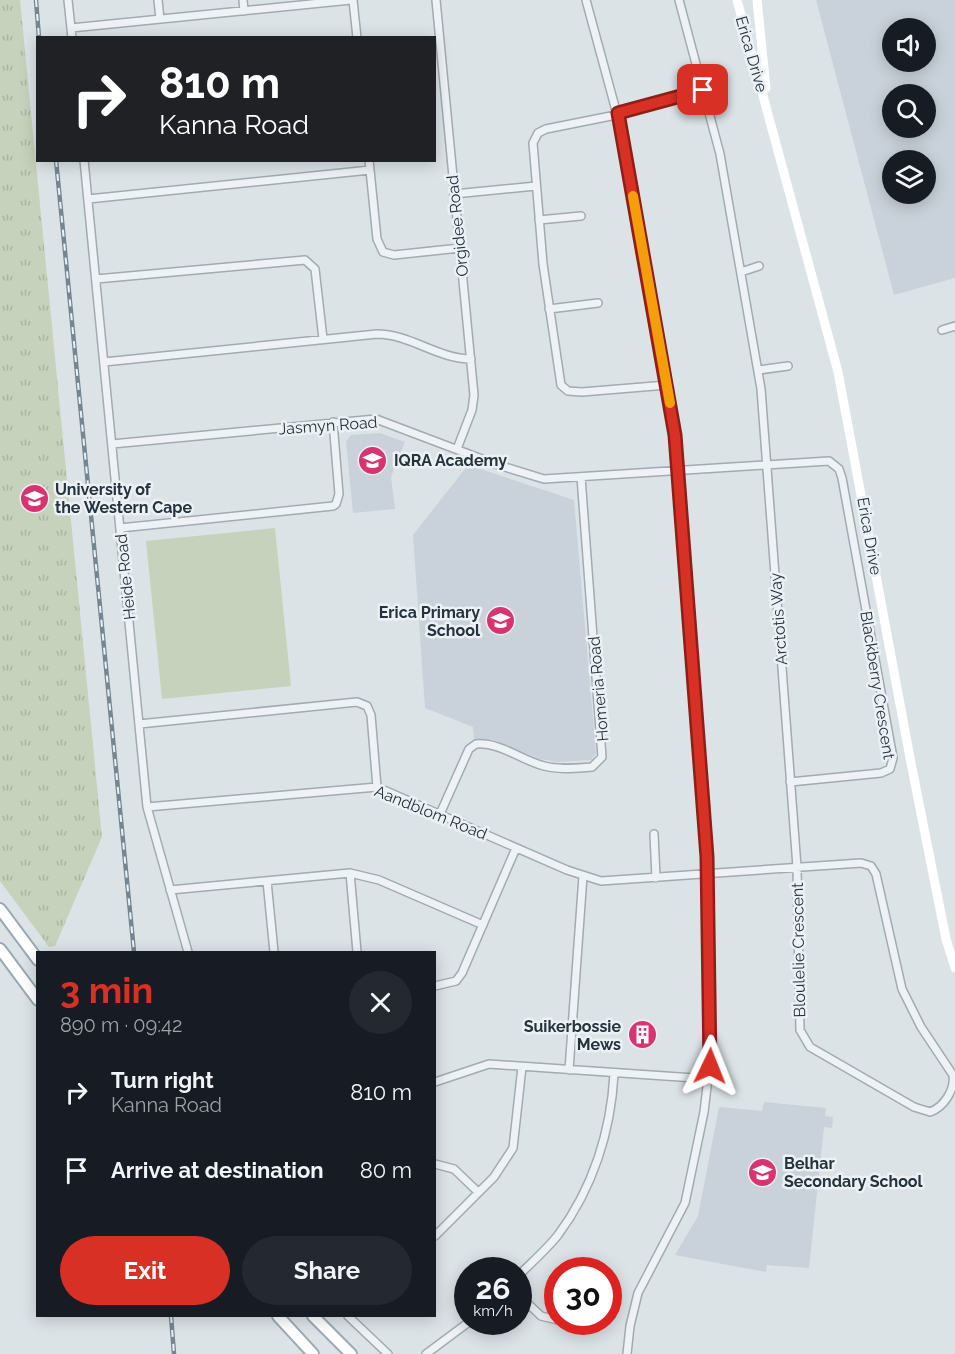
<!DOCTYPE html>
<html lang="en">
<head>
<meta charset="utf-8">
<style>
  :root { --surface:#171b24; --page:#242831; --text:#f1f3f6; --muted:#9ea1a6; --accent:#d93025 }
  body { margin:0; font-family:Raleway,sans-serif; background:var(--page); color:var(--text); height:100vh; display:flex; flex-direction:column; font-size:22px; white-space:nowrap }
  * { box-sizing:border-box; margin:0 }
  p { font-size:20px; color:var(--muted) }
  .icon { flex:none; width:33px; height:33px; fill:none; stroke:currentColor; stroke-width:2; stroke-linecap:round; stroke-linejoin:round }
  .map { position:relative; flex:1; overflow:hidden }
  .sheet { position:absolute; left:36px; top:951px; width:400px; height:366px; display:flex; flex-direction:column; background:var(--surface); border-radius:0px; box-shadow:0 3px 15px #0003 }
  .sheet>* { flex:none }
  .guide { position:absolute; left:36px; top:36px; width:400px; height:126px; border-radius:0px; box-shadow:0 3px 15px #0003; background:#202124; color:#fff; overflow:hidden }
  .fabs { position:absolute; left:882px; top:18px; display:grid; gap:12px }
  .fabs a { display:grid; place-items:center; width:54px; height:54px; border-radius:50%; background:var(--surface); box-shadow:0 3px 15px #0003; font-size:30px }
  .speed { position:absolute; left:454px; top:1257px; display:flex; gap:12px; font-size:30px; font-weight:700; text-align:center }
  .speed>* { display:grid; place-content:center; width:78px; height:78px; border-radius:50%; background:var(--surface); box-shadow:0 3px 15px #0003; line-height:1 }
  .speed small { font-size:15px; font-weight:400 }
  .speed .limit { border:9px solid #d22; background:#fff; color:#111 }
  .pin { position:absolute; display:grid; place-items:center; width:51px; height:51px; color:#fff; margin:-26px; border-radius:12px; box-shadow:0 3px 9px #0006 }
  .me { position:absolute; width:66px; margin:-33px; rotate:2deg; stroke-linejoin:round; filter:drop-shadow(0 0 4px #0008) }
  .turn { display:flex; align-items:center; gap:21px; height:126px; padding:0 24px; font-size:27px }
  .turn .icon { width:78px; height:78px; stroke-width:2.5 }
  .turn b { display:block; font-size:42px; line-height:51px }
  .round { display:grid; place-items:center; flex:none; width:63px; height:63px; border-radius:32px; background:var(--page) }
  .summary { display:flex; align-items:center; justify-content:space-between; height:102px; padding:0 24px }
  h1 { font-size:36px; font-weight:700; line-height:45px; color:var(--accent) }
  .action { display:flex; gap:12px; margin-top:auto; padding:12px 24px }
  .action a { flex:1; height:69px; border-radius:36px; background:var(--accent); color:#fff; font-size:24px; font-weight:700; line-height:69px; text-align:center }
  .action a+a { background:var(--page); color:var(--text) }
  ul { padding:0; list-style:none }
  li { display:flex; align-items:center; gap:18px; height:78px; padding:0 24px }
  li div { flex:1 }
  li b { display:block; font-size:22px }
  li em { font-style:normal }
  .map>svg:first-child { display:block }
  .built { fill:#c9d2da; fill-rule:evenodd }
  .green { fill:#c6d2bc }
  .park { fill:url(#park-tufts) }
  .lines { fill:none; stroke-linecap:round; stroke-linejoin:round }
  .street-casing { stroke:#a1abb1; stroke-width:10 }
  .primary-casing { stroke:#9aaab4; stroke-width:14 }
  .street { stroke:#eef2f5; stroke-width:7 }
  .secondary { stroke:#fff; stroke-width:9 }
  .primary { stroke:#fff; stroke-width:10 }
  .rail-casing { stroke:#748692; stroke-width:4.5 }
  .rail { stroke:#ebf1f5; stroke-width:2; stroke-dasharray:7; stroke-linecap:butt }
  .route-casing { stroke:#8d1f18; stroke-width:15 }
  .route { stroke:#d93025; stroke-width:10 }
  .slow { stroke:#f59e0b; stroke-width:10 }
  .labels { text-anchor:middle; stroke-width:5; stroke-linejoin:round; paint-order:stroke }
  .street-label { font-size:16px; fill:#24333f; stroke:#ebf1f5 }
  .poi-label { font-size:16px; font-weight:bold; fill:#24333f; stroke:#ebf1f5; text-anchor:start }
</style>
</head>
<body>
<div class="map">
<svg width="955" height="1354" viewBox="0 0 955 1354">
  <defs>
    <pattern id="park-tufts" width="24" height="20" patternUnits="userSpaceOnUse" patternTransform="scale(1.5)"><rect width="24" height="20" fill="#c6d2bc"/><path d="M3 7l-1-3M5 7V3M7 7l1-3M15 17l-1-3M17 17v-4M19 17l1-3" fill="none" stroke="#aab5a3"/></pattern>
  </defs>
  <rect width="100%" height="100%" fill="#dce3e7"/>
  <path class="built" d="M816,0h139v278l-61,17zM892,28h34v34h-34zM892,94h34v34h-34zM892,160h34v34h-34z
    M380,433l25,9 -14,35 4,32 -42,4 -7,-72 5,-6z
    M468,465l106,35 22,253 -5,7 -34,2 -17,-3 -49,-20h-17l-1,-12 -48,-19 -12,-173z
    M764,1102l62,6 -1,8 8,1 -1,11 -8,-1 -15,141 -42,-3 -1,7 -91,-17 23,-39 21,-109 43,4z"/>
  <path class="green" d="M275,528l16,158 -129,13 -16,-158z"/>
  <path class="park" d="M0,0h20l82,837 -47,109 -6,1 -49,-66z"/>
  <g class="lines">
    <defs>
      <path id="street" d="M68,0l4,38
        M158,0l2,19
        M243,0l1,11
        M353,0l4,38
        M436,0l38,395 -2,15 -15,39
        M586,0l35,129 51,285 36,460 3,179 -7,59 -19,91 -47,90 -8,33 -3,28
        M71,28l280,-28
        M84,160l63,647 41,145
        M369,160l8,79 6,13 11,3 66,-7
        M454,194l82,-8
        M88,199l282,-29
        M539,220l42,-4
        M741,272l18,-6
        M96,279l209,-19 10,9 8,70
        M549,309l49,-6
        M942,330l13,-4
        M104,362l273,-28c33,0 61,25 94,25
        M759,370l29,-4
        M667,385l-85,7 -14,-1 -7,-6 -18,-121 -10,-121 5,-10 8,-4 80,-16 77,-23
        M112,444l264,-25 119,45 49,15 285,-18 10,8 3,9 51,280 -3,11 -9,4 -91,9
        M120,528l213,-22 3,-2 3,-10 -6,-72
        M139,724l218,-22 10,4 4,9 6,72
        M147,807l230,-20 190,83 34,11 260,-18 10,3 5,8 26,115 19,38 32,48c2,15 -9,32 -23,37l-16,-5 -104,-60 -10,-17 -3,-163 -36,-478 -41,-235 -41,-154
        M440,814l29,-65 7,-5c24,-2 45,16 68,22 15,4 32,2 48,1l10,-10 -21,-280
        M654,834l2,44
        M350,873l7,79
        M267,881l7,71
        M170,890l180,-17 29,7 104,45
        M435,986l21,-5 6,-8 54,-125
        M569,1070l14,-194
        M435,1082l54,-18 220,15
        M435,1164l19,5 24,23
        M435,1236l59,-59 19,-29 9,-81
        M519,1275c13,-13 28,-26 39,-40 35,-47 53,-104 56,-161
        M519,1295l22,21 17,4
        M348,1316l40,38
        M568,1322l27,3
        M426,1354l43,-32"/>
      <path id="primary" d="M0,909l38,51
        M0,949l38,51
        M278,1316l35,38
        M313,1316l38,38"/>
    </defs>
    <use href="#street" class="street-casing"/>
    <use href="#primary" class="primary-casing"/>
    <use href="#street" class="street"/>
    <path class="secondary" d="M737,0l101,372 73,391 35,176 9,29
      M757,0l9,88"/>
    <use href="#primary" class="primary"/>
    <defs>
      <path id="rail" d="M36,0l3,38
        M56,160l78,792
        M171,1316l3,38"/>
    </defs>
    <use href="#rail" class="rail-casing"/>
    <use href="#rail" class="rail"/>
  </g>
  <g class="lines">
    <defs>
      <path id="route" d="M703,90l-85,23 57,322 32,422 3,209"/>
    </defs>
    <use href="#route" class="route-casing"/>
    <use href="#route" class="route"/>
    <path class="slow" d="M633,196l37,207"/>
  </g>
  <defs>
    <symbol id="school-disc" viewBox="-11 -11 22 22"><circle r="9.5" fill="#d9346f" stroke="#ebf1f5"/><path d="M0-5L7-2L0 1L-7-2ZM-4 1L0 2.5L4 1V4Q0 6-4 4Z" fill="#fff"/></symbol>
    <symbol id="university-disc" viewBox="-11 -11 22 22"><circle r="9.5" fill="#d9346f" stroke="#ebf1f5"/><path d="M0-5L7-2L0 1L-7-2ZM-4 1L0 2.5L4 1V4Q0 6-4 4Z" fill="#fff"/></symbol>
    <symbol id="building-disc" viewBox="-11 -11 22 22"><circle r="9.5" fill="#d9346f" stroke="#ebf1f5"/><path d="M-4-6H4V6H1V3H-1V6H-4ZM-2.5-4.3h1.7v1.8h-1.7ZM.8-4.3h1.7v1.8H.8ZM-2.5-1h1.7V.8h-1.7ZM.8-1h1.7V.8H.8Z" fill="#fff"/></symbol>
  </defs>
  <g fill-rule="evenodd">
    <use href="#school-disc" x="356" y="444" width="33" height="33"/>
    <use href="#university-disc" x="18" y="482" width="33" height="33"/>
    <use href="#school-disc" x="484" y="604" width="33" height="33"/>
    <use href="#building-disc" x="626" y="1018" width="33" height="33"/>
    <use href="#school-disc" x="746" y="1156" width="33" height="33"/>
  </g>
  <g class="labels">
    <g class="street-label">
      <text transform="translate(752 54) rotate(74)" y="6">Erica Drive</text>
      <text transform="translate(457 226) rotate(-96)" y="6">Orgidee Road</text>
      <text transform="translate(328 425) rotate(-4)" y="6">Jasmyn Road</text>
      <text transform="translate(870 536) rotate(80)" y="6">Erica Drive</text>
      <text transform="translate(125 577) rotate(-96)" y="6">Heide Road</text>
      <text transform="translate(778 619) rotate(-94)" y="6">Arctotis Way</text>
      <text transform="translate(878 685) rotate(81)" y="6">Blackberry Crescent</text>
      <text transform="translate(598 689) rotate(-95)" y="6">Homeria Road</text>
      <text transform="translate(431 812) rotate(22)" y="6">Aandblom Road</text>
      <text transform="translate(798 950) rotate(-91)" y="6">Bloulelie Crescent</text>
    </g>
    <g class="poi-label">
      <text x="394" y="466">IQRA Academy</text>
      <text x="55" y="495">University of<tspan x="55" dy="18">the Western Cape</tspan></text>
      <text x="480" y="618" text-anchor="end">Erica Primary<tspan x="480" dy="18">School</tspan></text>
      <text x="621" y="1032" text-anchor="end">Suikerbossie<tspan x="621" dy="18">Mews</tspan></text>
      <text x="784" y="1169">Belhar<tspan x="784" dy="18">Secondary School</tspan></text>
    </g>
  </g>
</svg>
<div class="fabs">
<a><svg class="icon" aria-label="sound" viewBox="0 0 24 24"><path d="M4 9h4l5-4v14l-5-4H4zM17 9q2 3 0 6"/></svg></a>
<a><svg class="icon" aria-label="search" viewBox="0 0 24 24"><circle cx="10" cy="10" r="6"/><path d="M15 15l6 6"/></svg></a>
<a><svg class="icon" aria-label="layers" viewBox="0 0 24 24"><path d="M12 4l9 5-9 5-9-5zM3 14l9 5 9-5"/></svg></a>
</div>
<div class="speed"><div>26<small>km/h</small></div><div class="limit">30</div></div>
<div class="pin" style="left:703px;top:90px;background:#d93025"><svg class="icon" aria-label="arrive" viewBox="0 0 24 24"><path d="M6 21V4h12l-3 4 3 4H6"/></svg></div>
<svg class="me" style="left:710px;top:1066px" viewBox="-20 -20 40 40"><path d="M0-17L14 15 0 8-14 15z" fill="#d93025" stroke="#fff" stroke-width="4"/></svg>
<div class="guide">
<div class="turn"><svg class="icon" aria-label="right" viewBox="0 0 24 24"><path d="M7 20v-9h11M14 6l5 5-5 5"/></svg><div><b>810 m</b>Kanna Road</div></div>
</div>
<section class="sheet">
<div class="summary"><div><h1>3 min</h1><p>890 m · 09:42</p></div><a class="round"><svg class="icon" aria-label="close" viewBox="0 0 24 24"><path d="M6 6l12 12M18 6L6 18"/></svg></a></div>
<ul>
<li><svg class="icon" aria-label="right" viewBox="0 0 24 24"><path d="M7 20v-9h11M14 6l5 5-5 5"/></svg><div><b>Turn right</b><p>Kanna Road</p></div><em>810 m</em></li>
<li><svg class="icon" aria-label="arrive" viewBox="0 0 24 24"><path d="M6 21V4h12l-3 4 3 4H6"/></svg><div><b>Arrive at destination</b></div><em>80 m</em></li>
</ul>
<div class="action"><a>Exit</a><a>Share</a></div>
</section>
</div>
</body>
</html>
